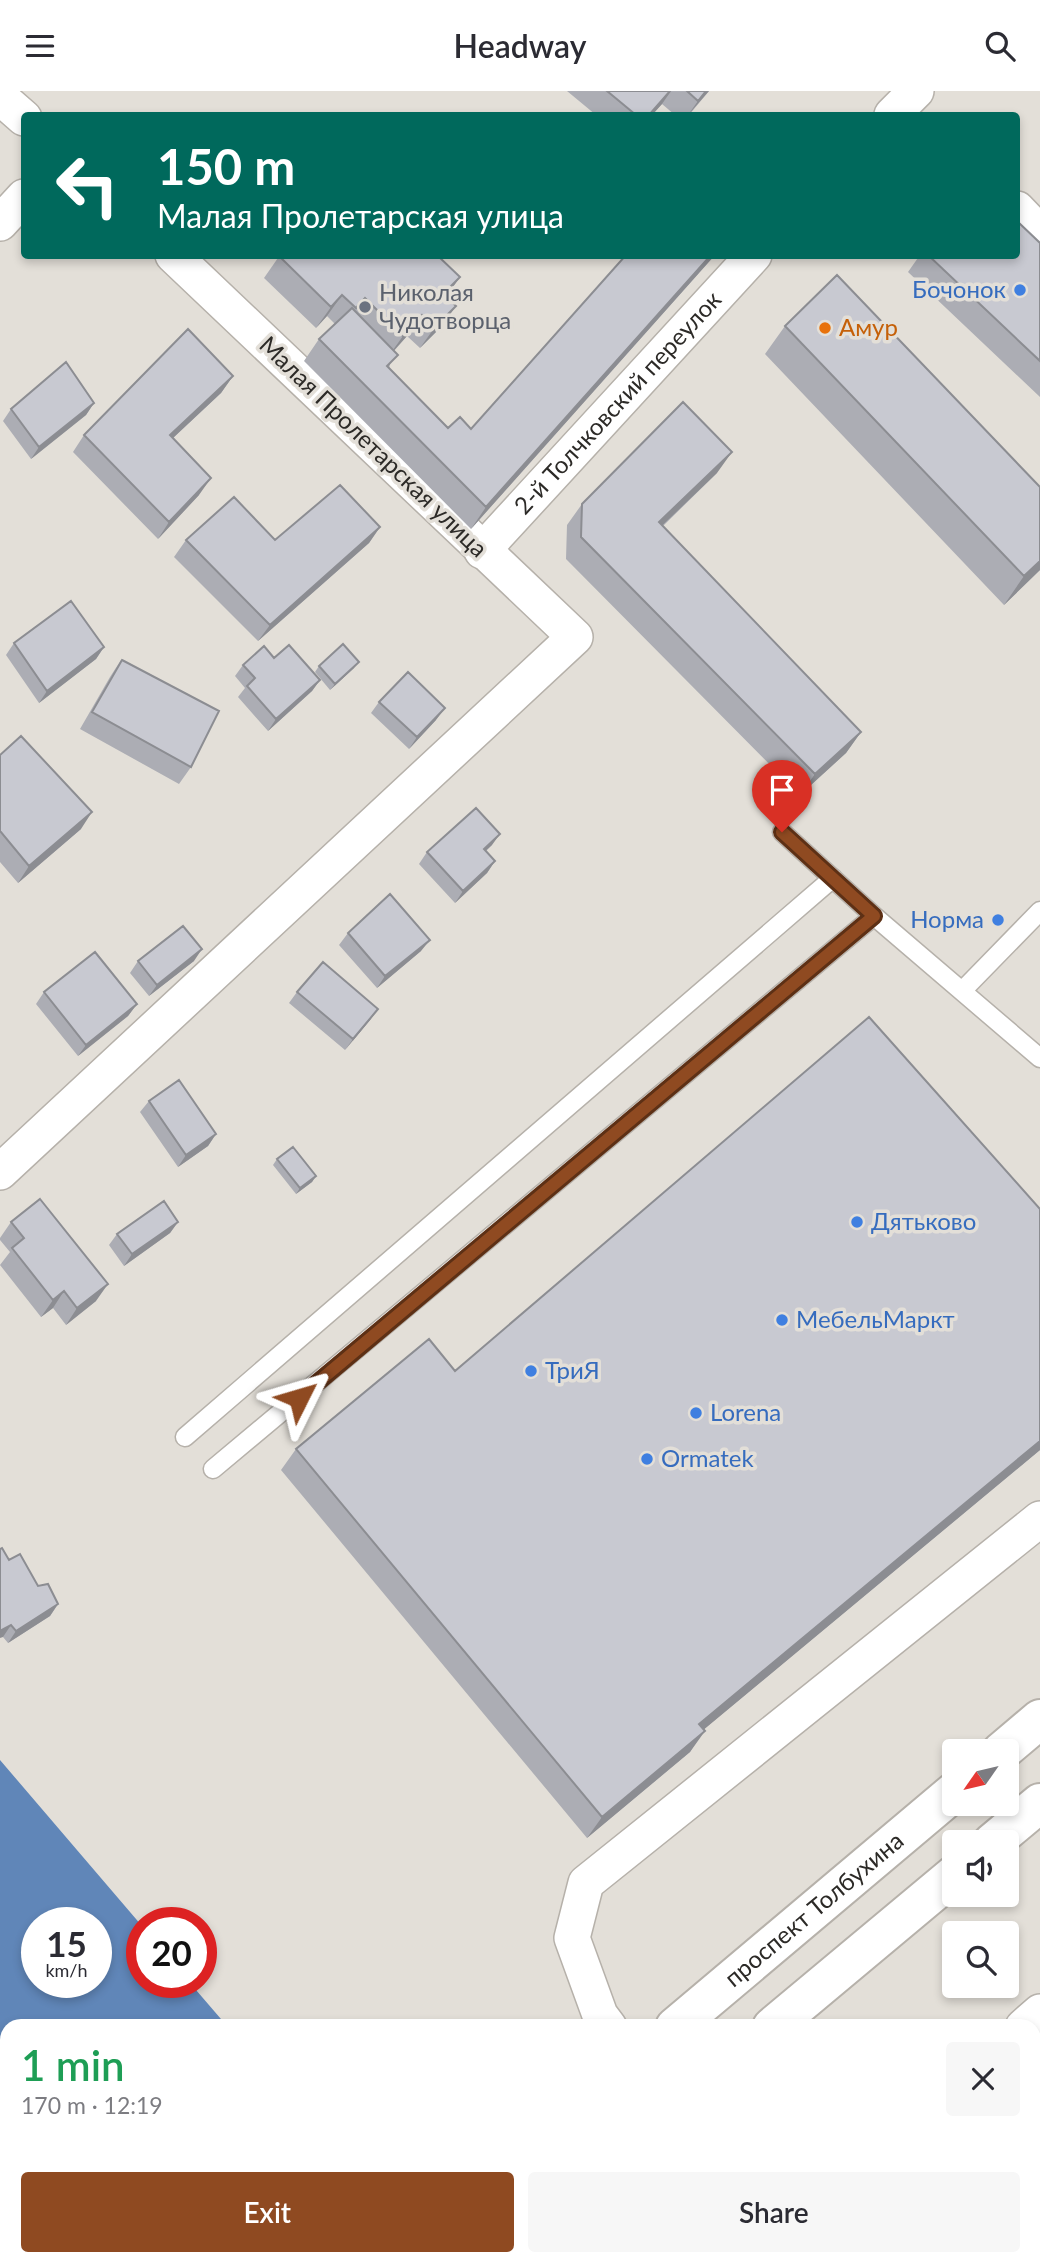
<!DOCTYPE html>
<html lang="en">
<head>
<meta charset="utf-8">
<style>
  :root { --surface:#fff; --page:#f7f7f7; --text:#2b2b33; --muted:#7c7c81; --accent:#8f4a21 }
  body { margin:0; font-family:Lato,sans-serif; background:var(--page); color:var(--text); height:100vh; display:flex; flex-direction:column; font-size:26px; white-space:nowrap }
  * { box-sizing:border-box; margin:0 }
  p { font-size:23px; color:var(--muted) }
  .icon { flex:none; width:38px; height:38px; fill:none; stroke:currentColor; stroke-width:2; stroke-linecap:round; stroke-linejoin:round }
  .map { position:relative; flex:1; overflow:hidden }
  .details { position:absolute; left:0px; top:1928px; width:1041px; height:247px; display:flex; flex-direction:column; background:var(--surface); border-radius:21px 21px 0 0; box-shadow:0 4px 10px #0003 }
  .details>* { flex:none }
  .hud { position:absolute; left:21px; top:21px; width:999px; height:147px; border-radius:7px; box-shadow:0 4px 10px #0003; background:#00695c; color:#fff; overflow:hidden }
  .needle { width:46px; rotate:236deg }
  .buttons { position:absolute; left:942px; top:1648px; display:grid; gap:14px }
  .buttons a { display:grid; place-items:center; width:77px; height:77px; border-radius:7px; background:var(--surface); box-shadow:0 4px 10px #0003; font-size:35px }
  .speed { position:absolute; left:21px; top:1816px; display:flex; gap:14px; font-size:35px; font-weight:700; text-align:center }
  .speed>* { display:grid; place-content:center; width:91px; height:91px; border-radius:50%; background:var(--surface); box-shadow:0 4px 10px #0003; line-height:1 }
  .speed small { font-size:18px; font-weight:400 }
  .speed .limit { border:10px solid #d22; background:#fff; color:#111 }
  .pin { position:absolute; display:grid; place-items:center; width:60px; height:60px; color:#fff; margin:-72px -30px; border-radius:50% 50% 50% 0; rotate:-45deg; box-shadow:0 0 7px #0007 }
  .pin .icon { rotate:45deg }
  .me { position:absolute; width:77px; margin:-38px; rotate:50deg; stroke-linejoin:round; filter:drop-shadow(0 0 5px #0008) }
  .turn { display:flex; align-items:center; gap:24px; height:147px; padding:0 21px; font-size:32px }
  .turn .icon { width:91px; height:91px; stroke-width:2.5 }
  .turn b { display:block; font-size:49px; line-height:60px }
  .round { display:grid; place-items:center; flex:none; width:74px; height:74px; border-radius:7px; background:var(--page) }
  .head { display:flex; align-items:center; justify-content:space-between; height:119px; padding:0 21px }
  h1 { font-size:42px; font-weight:600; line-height:52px; color:#1e9e55 }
  .button { display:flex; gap:14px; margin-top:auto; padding:14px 21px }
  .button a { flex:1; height:80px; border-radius:7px; background:var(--accent); color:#fff; font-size:28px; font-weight:600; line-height:80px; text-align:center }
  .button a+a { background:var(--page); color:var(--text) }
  header { display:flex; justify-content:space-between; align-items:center; height:91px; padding:0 21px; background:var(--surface); font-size:32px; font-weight:600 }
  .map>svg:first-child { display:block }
  .green { fill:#a3b88c }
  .water { fill:#6086b8; fill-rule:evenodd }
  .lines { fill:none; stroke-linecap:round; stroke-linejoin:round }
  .service-casing { stroke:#b6b1aa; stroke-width:21 }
  .minor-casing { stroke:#b6b1aa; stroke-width:38 }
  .secondary-casing { stroke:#b6b1aa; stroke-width:42 }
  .service { stroke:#fff; stroke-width:18 }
  .minor { stroke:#fff; stroke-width:35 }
  .secondary { stroke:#fff; stroke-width:38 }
  .wall { fill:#acadb4 }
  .shaded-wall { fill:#8c8d92 }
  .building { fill:#c8c9d1; stroke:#8c8d92; stroke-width:2 }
  .route-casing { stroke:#5d3015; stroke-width:18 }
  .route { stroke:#8f4a21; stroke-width:12 }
  .shop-dot { fill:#3f7fe0; stroke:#e3dfd8; stroke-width:2.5 }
  .worship-dot { fill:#6b7280; stroke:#e3dfd8; stroke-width:2.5 }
  .food-dot { fill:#e8710a; stroke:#e3dfd8; stroke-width:2.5 }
  .labels { text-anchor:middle; stroke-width:7; stroke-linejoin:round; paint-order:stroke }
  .shop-label { font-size:24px; fill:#366cbe; stroke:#e3dfd8; text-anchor:start }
  .worship-label { font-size:24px; fill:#5b616d; stroke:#e3dfd8; text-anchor:start }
  .food-label { font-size:24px; fill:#c56008; stroke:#e3dfd8; text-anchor:start }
  .street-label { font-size:24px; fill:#2c2a27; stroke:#e3dfd8 }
</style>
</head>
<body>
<header><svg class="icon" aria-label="menu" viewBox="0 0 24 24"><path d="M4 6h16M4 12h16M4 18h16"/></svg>Headway<svg class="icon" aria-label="search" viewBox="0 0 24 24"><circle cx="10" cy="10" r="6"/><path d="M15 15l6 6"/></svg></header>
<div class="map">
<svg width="1040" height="2175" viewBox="0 0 1040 2175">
  <rect width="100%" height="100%" fill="#e3dfd8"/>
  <path class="green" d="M1034,2093l6,8v74h-158l-7,-7h159z"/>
  <path class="water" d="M0,1669l142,166v57h48l37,43 -220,1v232h408l5,7h-420zM37,1832h59v60h-59z"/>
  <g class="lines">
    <defs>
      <path id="service" d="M782,741l92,84 166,142
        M962,900l78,-80
        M185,1346l648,-559
        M213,1378l661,-553
        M798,2168l6,7"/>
      <g id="minor">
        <path d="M0,6l24,21"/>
        <path d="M892,24l24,-24"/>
        <path d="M1017,118l23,24"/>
        <path d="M0,132l24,-26"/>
        <path id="s1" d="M482,460l272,-296"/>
        <path d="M0,1081l575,-535 -402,-382"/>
        <path d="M609,1936l-9,-12 -28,-77 14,-55 454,-364"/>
        <path d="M1023,1936l17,-15"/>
      </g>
      <g id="secondary">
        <path d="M1001,1661l39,-33"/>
        <path d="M992,1752l48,-40"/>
        <path id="s2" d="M675,1936l279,-235"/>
        <path d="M772,1936l182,-152"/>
        <path d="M385,2175l8,-7"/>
        <path d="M483,2175l8,-7"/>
      </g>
    </defs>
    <use href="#service" class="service-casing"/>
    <use href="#minor" class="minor-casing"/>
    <use href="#secondary" class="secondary-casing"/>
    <use href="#service" class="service"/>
    <use href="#minor" class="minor"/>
    <use href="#secondary" class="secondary"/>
  </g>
  <path class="wall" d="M567,0h142l-20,24h-14l-13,-11 -10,11h-56z
    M1040,152v154l-132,-125 12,-17h97z
    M280,164l180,22 -14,20 -5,30 -21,21 -13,-12 -13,15 -5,17 59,60 23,1 155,-174h89l-244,274 -167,-168 15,-22 16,-15 -8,-8 -11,12 -52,-50z
    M785,235l255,161v83l-36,35 -239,-251z
    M233,285l-12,17 -48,45 26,57 -41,44 -85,-87 11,-17z
    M94,312l-8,12 -55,44 -28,-38 8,-12z
    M717,382l-54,53 198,206 -15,21 -46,42 -234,-236 1,-34 15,-21z
    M380,436l-11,16 -111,98 -84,-84 12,-17h89z
    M14,552l90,4 -8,12 -57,44 -33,-48z
    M274,567l46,22 -8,11 -44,40 -30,-34 7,-9 -10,-12 8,-11z
    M121,569l70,107 -12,17 -99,-55 30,-52z
    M319,575l35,2 -24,22 -15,-18z
    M379,611l57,18 -27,29 -38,-36z
    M0,664l81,74 -63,54 -18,-21z
    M492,754l-6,6 9,10 -8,12 -32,30 -36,-39 8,-12z
    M348,842l73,18 -44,37 -38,-43z
    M138,870h56l-45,35 -19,-23z
    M44,901l93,12 -9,12 -50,40 -42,-52z
    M297,901l81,17 -8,11 -25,30 -56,-47z
    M149,1010l67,33 -8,12 -30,21 -38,-55z
    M277,1068l39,17 -4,6 -16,12 -23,-29z
    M1040,1118v241l-336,279 -14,23 -103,86 -306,-368 15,-21 159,-78z
    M11,1131l85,79 -30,24 -13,-17 -12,9 -41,-52 10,-13 -10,-12v-2z
    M178,1131l-8,11 -46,33 -15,-21 8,-11z
    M9,1469l49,44 -8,12 -42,27 -5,-6z"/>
  <path class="shaded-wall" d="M670,0h1l-9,13 -10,11h-3z
    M706,0h3l-21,24 10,-14z
    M711,164h4l-244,274 15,-22z
    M460,186l-15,21 -2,-4z
    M342,204l-15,21 -11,12 15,-21z
    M456,215l-15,21 -21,21 15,-21z
    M422,224l-15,21 -19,21 15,-21z
    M233,285l-12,17 -63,59 12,-17z
    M94,312l-8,12 -55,44 8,-12z
    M732,361l-15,21 -73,70 15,-21z
    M211,387l-12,17 -41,44 11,-17z
    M380,436l-11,16 -111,98 12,-16z
    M1040,470v9l-36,35 20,-29z
    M104,556l-8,12 -57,44 8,-12z
    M359,571l-5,6 -24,22 5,-6z
    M320,589l-8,11 -44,40 8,-12z
    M445,617l-9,12 -27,29 8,-12z
    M861,641l-15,21 -46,42 15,-21z
    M92,721l-11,17 -63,54 11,-17z
    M500,743l-8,11 -17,15 9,-11z
    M495,770l-8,12 -32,30 8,-12z
    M430,849l-9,11 -44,37 8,-12z
    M202,858l-8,12 -45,35 8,-11z
    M137,913l-9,12 -50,40 8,-11z
    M378,918l-8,11 -25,30 8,-11z
    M216,1043l-8,12 -30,21 8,-12z
    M316,1085l-4,6 -16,12 4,-6z
    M178,1131l-8,11 -46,33 8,-12z
    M108,1193l-12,17 -30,24 11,-17z
    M64,1200l-11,17 -12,9 12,-17z
    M1040,1350v9l-356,296 15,-22z
    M58,1513l-8,12 -42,27 8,-12z
    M11,1534l-8,12 -3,1v-7z
    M705,1640l-15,21 -103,86 15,-21z"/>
  <path class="building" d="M607,0h63l-21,24h-13z
    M687,0h19l-8,10z
    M1017,130l23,22v118l-112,-106h89z
    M280,164h157l23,22 -17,17 13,12 -21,21 -13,-12 -19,21 -38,-38 -9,10 -14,-13 -11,12 -52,-51z
    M626,164h85l-225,252 -167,-168 33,-31 46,47 -11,11 61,62 12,-11 11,12z
    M837,184l203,212v74l-16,15 -239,-250z
    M188,238l45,47 -63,59 41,43 -42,44 -85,-87z
    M66,271l28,41 -55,44 -28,-38z
    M683,311l49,50 -73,70 202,210 -46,42 -234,-237 1,-33z
    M340,394l40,42 -110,98 -84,-85 48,-43 41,43z
    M71,510l33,46 -57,44 -33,-48z
    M343,553l16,18 -24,22 -16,-18z
    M289,554l31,35 -44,39 -29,-33 8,-8 -12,-13 21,-19 10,12z
    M122,569l97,51 -28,56 -99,-55z
    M408,581l37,36 -28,29 -38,-35z
    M21,645l71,76 -63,54 -29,-35v-76z
    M476,717l24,26 -16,15 11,12 -32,30 -36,-39z
    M390,803l40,46 -45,36 -37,-43z
    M183,835l19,23 -45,36 -19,-24z
    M95,861l42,52 -51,41 -42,-53z
    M323,871l55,47 -25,30 -56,-47z
    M869,926l171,192v232l-341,283 6,7 -103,86 -306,-368 133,-110 26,32z
    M179,989l37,54 -30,21 -37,-54z
    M293,1056l23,29 -16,12 -23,-29z
    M40,1108l68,85 -31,24 -13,-17 -11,9 -41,-52 12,-10 -13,-16z
    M164,1110l14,21 -46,32 -15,-20z
    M2,1457l7,12 11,-6 18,32 10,-2 10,20 -42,27 -5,-6 -11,6v-82z"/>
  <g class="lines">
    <defs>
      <path id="route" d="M299,1307l575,-482 -92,-84"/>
    </defs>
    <use href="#route" class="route-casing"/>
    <use href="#route" class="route"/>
  </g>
  <g class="shop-dot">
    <circle cx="1020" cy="199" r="7"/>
    <circle cx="998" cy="829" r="7"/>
    <circle cx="857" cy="1131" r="7"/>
    <circle cx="782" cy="1229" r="7"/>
    <circle cx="531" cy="1280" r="7"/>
    <circle cx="696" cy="1322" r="7"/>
    <circle cx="647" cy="1368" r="7"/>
  </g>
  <circle class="worship-dot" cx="365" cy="216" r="7"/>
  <circle class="food-dot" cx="825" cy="237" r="7"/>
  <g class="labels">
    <g class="shop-label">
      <text x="1006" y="207" text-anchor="end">Бочонок</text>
      <text x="984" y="837" text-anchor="end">Норма</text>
      <text x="871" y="1139">Дятьково</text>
      <text x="796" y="1237">МебельМаркт</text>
      <text x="545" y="1288">ТриЯ</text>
      <text x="710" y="1330">Lorena</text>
      <text x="661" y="1376">Ormatek</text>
    </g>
    <g class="worship-label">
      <text x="379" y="210">Николая<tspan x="379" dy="28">Чудотворца</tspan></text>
    </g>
    <g class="food-label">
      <text x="839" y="245">Амур</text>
    </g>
    <g class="street-label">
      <text dy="8" stroke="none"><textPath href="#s1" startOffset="201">2-й Толчковский переулок</textPath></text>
      <text transform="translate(373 356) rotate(44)" y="8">Малая Пролетарская улица</text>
      <text dy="8" stroke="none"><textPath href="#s2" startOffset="182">проспект Толбухина</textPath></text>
    </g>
  </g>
</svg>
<div class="buttons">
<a><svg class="needle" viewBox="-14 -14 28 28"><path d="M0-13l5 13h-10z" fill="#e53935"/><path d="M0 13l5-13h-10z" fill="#7c7c81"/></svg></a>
<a><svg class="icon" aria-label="sound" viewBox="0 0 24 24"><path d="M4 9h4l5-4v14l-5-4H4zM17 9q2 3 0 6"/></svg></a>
<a><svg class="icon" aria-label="search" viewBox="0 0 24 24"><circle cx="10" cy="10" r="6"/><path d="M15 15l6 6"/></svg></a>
</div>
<div class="speed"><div>15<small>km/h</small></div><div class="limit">20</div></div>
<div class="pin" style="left:782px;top:741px;background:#d93025"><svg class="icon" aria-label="arrive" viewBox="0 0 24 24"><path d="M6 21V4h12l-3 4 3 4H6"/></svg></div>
<svg class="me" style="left:299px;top:1307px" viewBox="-20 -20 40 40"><path d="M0-17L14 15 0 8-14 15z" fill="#8f4a21" stroke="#fff" stroke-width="4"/></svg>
<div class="hud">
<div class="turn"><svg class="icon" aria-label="left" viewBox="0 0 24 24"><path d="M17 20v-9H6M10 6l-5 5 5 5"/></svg><div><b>150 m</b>Малая Пролетарская улица</div></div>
</div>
<section class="details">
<div class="head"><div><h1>1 min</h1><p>170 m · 12:19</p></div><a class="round"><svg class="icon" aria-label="close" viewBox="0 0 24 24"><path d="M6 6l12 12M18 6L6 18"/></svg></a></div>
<div class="button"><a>Exit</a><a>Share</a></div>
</section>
</div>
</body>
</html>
